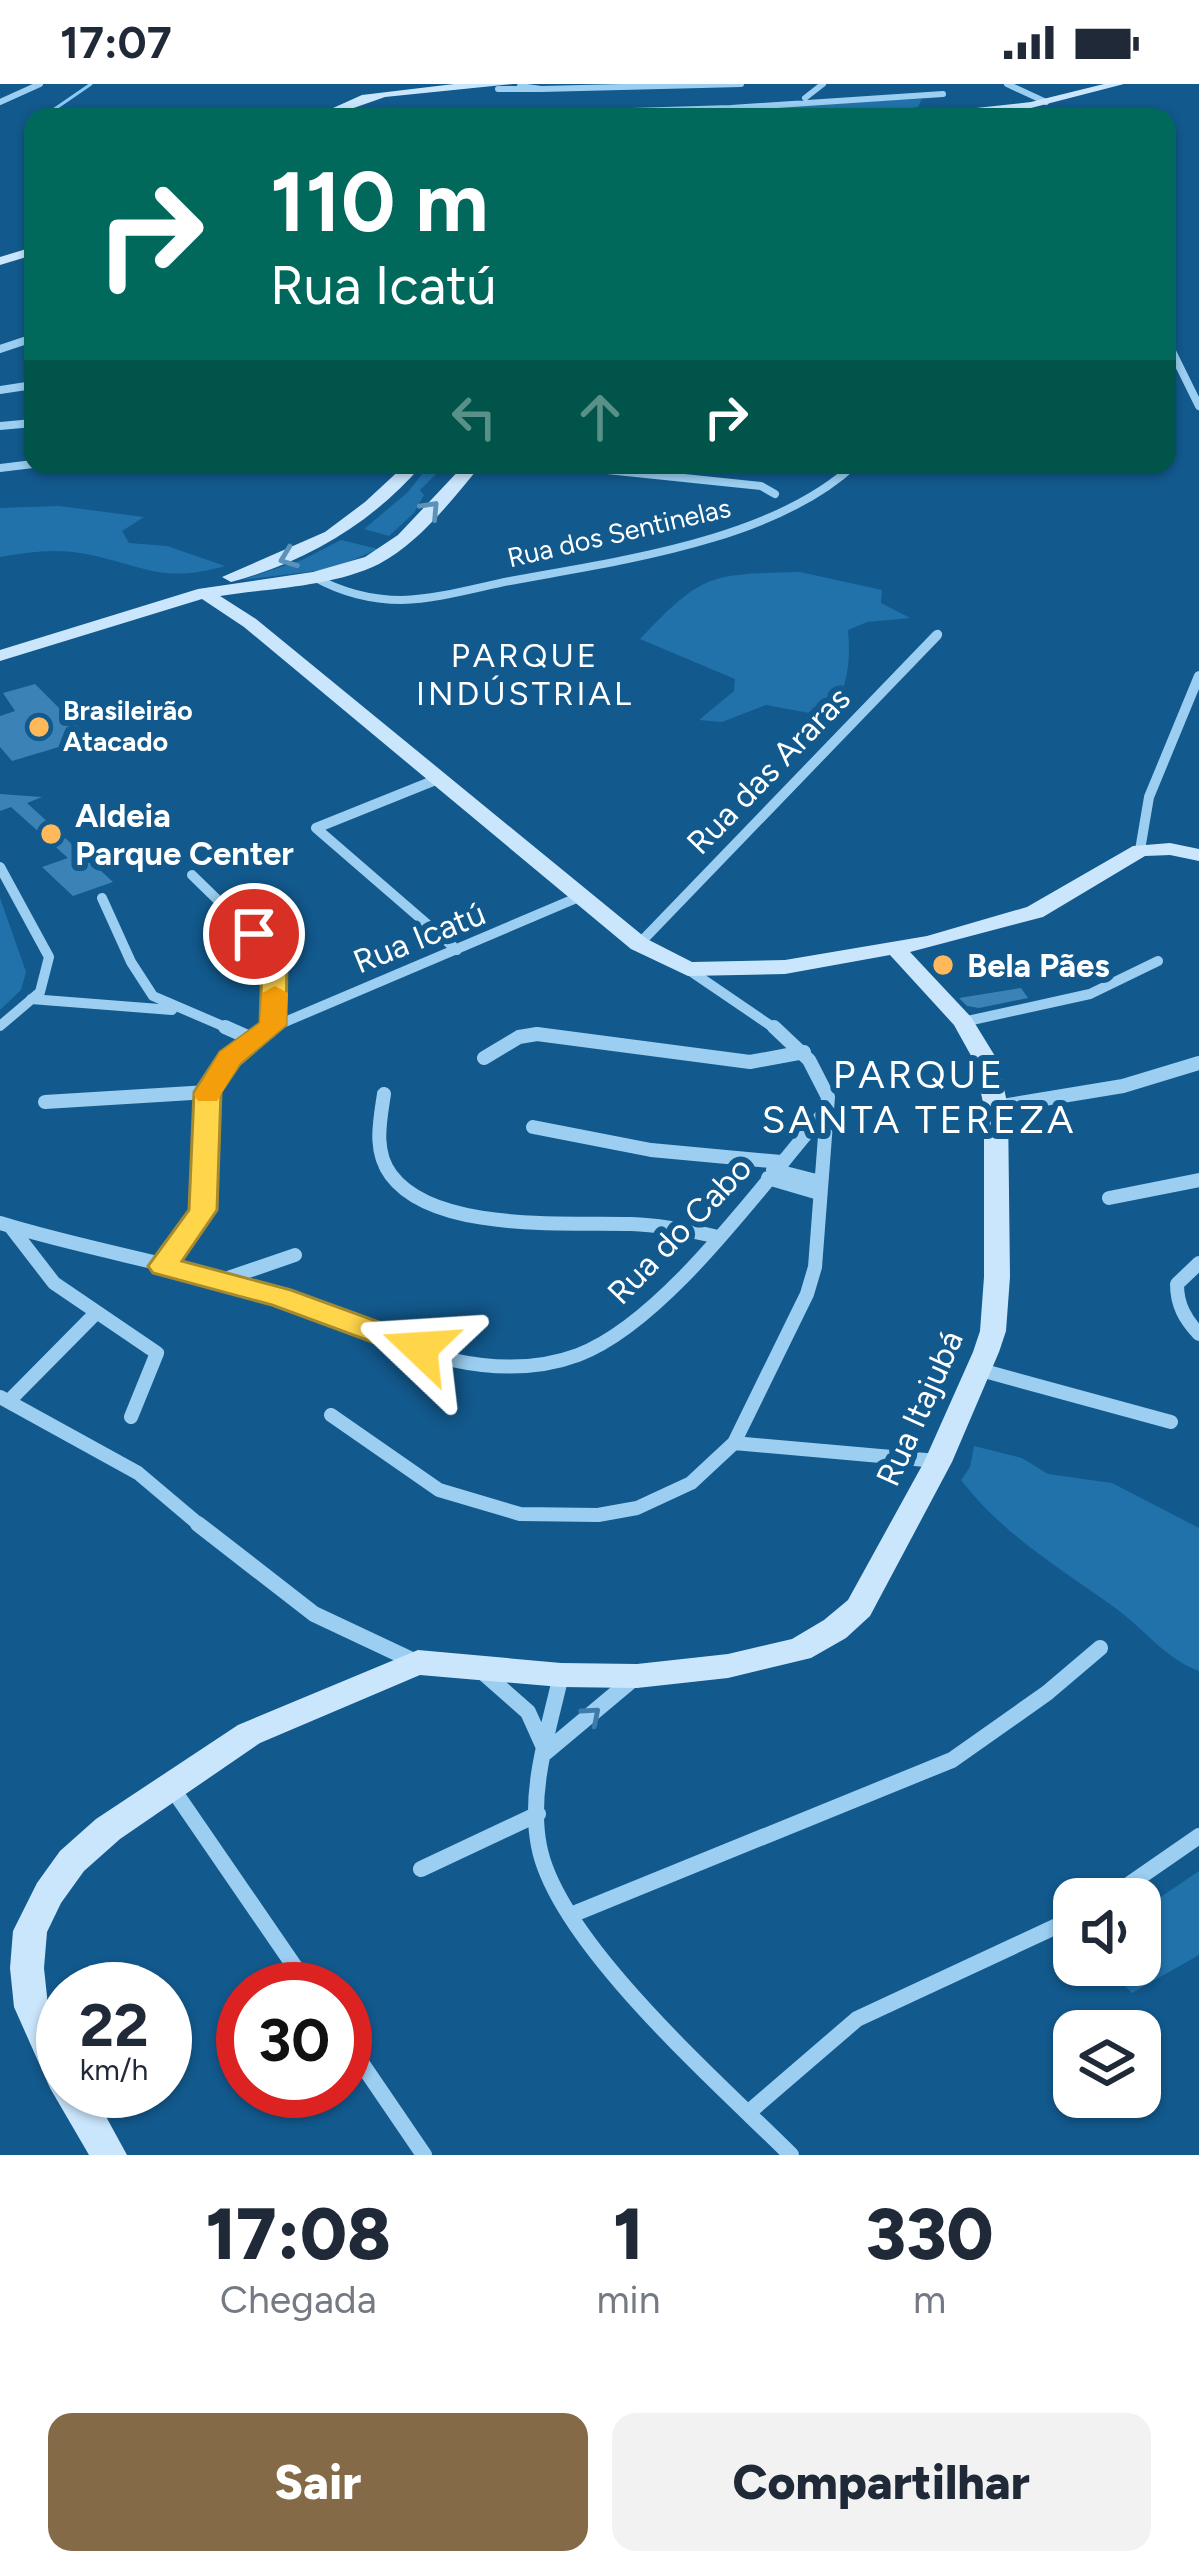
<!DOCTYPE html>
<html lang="pt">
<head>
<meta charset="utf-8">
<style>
  :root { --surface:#fff; --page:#f2f2f3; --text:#1f2937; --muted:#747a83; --accent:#846a47 }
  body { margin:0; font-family:Figtree,sans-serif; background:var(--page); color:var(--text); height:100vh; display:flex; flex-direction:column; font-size:45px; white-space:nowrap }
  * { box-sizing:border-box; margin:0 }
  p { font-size:39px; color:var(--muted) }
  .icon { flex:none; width:66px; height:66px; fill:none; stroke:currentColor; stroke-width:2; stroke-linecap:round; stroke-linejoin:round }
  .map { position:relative; height:2071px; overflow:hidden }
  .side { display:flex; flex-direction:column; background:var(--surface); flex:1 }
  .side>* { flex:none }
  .top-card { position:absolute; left:24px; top:24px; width:1152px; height:366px; border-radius:24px; box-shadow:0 3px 9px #0004; background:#00695c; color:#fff; overflow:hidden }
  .controls { position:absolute; left:1053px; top:1794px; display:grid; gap:24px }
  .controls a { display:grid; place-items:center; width:108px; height:108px; border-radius:24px; background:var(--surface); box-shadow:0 3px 9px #0004; font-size:60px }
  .speed { position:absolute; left:36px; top:1878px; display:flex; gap:24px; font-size:60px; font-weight:700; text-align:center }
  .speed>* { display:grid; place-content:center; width:156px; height:156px; border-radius:50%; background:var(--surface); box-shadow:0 3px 9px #0004; line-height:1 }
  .speed small { font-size:30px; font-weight:400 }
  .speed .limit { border:18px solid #d22; background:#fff; color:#111 }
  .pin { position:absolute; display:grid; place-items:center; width:102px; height:102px; color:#fff; margin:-51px; border:6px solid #fff; border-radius:50%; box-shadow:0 3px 12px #0007 }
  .me { position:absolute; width:132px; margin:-66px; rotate:290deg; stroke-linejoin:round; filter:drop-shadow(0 0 9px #0008) }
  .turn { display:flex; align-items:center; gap:42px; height:252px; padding:0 48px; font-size:54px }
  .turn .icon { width:156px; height:156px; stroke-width:2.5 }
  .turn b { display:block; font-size:84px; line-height:102px }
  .lanes { display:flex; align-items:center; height:114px; padding:0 48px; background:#0003; justify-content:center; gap:60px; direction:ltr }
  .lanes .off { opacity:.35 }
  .eta { display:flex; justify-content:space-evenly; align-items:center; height:204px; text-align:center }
  .eta b { font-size:72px; font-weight:800; line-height:84px }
  .primary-button { display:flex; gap:24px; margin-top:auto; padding:24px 48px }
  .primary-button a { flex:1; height:138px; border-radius:24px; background:var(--accent); color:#fff; font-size:48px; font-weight:800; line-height:138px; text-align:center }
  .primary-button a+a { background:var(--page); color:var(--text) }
  .status { display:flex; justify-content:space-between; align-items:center; height:84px; padding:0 60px; background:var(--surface); direction:ltr }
  .status svg { height:33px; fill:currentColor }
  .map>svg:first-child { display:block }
  .green { fill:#2172aa }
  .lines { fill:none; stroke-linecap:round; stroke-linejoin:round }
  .stream { stroke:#8dcbf5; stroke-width:3 }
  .building { fill:#3b83b7 }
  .street-far4 { stroke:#9bcef1; stroke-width:6 }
  .street-far3 { stroke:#9bcef1; stroke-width:8 }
  .street-far2 { stroke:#9bcef1; stroke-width:10 }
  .street-far1 { stroke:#9bcef1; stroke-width:14 }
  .street { stroke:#9bcef1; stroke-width:16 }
  .secondary { fill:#cae6fc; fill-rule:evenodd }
  .oneway { stroke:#5c91b9 }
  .oneway2 { stroke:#3b7cab }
  .route { fill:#ffd54a; stroke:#a68a30; stroke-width:3 }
  .slow { fill:#f59e0b }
  .poi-dot { fill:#ffb95b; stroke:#12598d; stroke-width:4.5 }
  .labels { text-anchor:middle; stroke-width:12; stroke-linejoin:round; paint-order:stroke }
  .far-street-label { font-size:27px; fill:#fff; stroke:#12598d }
  .far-poi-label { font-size:27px; font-weight:bold; fill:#fff; stroke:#12598d; text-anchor:start }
  .far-quarter-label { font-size:33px; letter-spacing:3px; fill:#fff; stroke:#12598d }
  .street-label { font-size:33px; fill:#fff; stroke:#12598d }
  .poi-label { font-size:33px; font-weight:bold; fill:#fff; stroke:#12598d; text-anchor:start }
  .quarter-label { font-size:39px; letter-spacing:3px; fill:#fff; stroke:#12598d }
</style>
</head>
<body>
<div class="status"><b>17:07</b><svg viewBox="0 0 49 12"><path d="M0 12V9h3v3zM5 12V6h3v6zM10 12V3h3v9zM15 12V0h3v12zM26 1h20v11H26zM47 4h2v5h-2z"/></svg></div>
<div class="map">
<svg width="1199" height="2071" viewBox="0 0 1199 2071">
  <rect width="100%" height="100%" fill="#12598d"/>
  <path class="green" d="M922,15l-4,8 -68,10h-359z
    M429,381l24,2 -7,5 -6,-2 -20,20 4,5 -10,18 -25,23 -25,-7 44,-37z
    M59,422l85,11 -22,14 7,12 38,3 58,20c-64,18 -79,0 -139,-12 -29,-6 -57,-2 -86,3v-49z
    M341,456l37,9 -46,20 -90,11 60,-20z
    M800,488l82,18 -1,13 29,15 -43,4 -19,8c3,29 0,66 -22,86l-60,-11 -44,17 -23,-2 35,-29 1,-12 -95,-40c63,-66 69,-65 160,-67z
    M0,814l26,74 -5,18 -21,20z
    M974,1362l48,12 26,16 64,9 87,45v143c-33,-12 -53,-40 -81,-61 -57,-42 -113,-73 -157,-130l9,-13z
    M1199,1787v84l-67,38 -29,-28h37v-54z"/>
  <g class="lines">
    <path class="stream" d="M43,33l48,-33
      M950,33l88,-3
      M27,44l6,-4"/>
  </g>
  <path class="building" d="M35,600l54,54 -77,23 -12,-14v-31l15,-5 -12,-18z
    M0,710l42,3 -15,6 86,79 -40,14 -31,-29 26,-9 -57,-51 -11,4z
    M1021,904l7,10 -49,10 -12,-2 -8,-8z"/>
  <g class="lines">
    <path class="street-far4" d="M1007,0l39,18
      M498,5h43l-21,-3
      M541,5l200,-5
      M805,14l18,-14
      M0,18l40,-18
      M429,33l302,-9 212,-14"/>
    <path class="street-far3" d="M1167,257l32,65
      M0,265l33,-11
      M0,306l33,-5
      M0,342l33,-3
      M559,381l202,21 14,8
      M0,384l33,-4
      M314,493c27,15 57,23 88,23 36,-1 73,-12 108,-19 107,-20 263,-40 344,-116
      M934,554l4,-4"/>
    <path class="street-far2" d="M438,695l-122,49 141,122
      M1140,766l9,-53 50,-121
      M0,783l49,90 -9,35 -40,34
      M192,791l78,76 3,74
      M102,814l29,64 22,34 79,34
      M639,860l298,-309
      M689,886l88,60
      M31,915l141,11
      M963,938l127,-28 68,-33
      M266,946l313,-133"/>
    <path class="street-far1" d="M225,943l27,12
      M484,974l35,-21 18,-3 213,28 54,-10
      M384,1010c-4,27 -11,57 7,81 43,58 176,47 240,49 28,1 56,6 83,12
      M45,1018l163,-10
      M996,1023l127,-21 76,-23
      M533,1043l118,23 130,12
      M773,1086l47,12
      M768,1094l51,15
      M1109,1114l90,-18
      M0,1139c78,24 159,38 238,61 105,31 227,113 340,71 87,-33 184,-171 245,-241
      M10,1142l44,57 103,70 -26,64
      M1199,1179l-22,21c0,21 8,35 22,50
      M163,1182l40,-56 5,-118 22,-34 40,-31
      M222,1196l73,-25
      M977,1285l194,53
      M0,1313l138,76 64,54
      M9,1317l85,-86
      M331,1331l108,75 81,24 78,1 39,-7 54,-25 43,-40 73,-149 8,-27 13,-170 -19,-37 -35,-33
      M734,1359l203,18"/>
    <path class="street" d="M198,1440l116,90 102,48
      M486,1591l42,37 18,40 86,-72
      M561,1591c-12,54 -33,115 -22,171 18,96 182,239 252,309
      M172,1704l138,201
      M421,1785l117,-55
      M1108,1815l91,-63
      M571,1831l381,-155 95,-67 53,-45
      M345,1955l79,116
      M749,2028l108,-93 217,-101"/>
    <path class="secondary" d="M454,0h59l-128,13 -57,20h-15l49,-22z
      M1104,0h20l-93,24 -138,9 138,-15z
      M33,163v8l-33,10v-8z
      M405,381h17c-51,59 -116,97 -191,117l-9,-5 103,-45 40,-30z
      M464,381h17c-28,34 -62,78 -102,99 -47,23 -108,24 -159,32l36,23 391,320 45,23 93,-2 142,-24 100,-29 106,-61 37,-3 29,6v12l-29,-6 -25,1 -102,61 -133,35 61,65 27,44 10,46 2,170 -4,54 -7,21 -47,110 -82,154 -24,22 -35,20 -83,20 -91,10 -76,-1 -141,-12 -160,68 -140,96 -36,32 -23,32 -14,29 -3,36 4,38 15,31v54h29l35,64h-38l-39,-67 -36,-81 -4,-39 3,-37 24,-48 23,-32 36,-32 142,-94 180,-75 143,13 76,1 91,-10 64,-15 32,-19 24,-20 76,-138 49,-110 7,-21 4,-54v-170l-10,-46 -20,-36 -64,-70 -105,19 -97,2 -57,-27 -387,-322 -42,-28 -202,62v-11l198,-61 115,-17 52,-15 33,-22z"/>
  </g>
  <defs><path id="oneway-chevron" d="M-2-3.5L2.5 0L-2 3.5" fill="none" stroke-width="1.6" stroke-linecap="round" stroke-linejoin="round" transform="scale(3)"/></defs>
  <g class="oneway">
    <use href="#oneway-chevron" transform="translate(431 425) rotate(-47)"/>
    <use href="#oneway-chevron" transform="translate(288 474) rotate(159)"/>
  </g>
  <use class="oneway2" href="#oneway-chevron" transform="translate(592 1631) rotate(-41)"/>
  <path class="route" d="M254,842l9,3 24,34 -1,62 -46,39 -19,28 -4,118 -35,51 109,29 140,51 5,7 -5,8h-21l-138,-51 -119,-32 -5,-7 41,-56 5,-118 26,-40 40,-29 2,-60 -20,-29z"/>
  <path class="slow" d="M275,902l13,7 -2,32 -46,38 -23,38h-19l-4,-6 26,-43 40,-29 2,-30z"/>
  <g class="poi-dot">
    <circle cx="39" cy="643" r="12"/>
    <circle cx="51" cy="750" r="12"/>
    <circle cx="943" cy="881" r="12"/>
  </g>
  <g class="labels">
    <g class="far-street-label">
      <text transform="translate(619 449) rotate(-13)" y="9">Rua dos Sentinelas</text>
    </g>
    <g class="far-poi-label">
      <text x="63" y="636">Brasileirão<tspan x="63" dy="31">Atacado</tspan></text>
    </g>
    <g class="far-quarter-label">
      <text x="525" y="583">PARQUE<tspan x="525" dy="38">INDÚSTRIAL</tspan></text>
    </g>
    <g class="street-label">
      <text transform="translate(768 686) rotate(-46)" y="12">Rua das Araras</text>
      <text transform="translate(419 853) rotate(-22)" y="12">Rua Icatú</text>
      <text transform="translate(679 1146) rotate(-46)" y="12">Rua do Cabo</text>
      <text transform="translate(919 1324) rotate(-66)" y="12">Rua Itajubá</text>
    </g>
    <g class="poi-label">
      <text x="75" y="743">Aldeia<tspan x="75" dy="38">Parque Center</tspan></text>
      <text x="967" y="893">Bela Pães</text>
    </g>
    <g class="quarter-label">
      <text x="919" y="1004">PARQUE<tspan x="919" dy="45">SANTA TEREZA</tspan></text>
    </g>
  </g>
</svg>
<div class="controls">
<a><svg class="icon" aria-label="sound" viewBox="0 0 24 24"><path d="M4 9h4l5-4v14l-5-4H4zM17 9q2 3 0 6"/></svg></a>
<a><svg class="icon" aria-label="layers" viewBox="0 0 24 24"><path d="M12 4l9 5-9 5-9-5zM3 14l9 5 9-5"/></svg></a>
</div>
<div class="speed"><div>22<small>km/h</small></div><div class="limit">30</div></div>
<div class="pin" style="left:254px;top:850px;background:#d93025"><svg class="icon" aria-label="arrive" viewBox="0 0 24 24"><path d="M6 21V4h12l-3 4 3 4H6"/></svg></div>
<svg class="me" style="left:420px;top:1264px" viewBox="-20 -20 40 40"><path d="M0-17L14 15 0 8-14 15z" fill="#ffd54a" stroke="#fff" stroke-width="4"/></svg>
<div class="top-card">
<div class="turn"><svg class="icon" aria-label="right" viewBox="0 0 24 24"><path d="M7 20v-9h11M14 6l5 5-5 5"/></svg><div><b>110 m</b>Rua Icatú</div></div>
<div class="lanes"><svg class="icon off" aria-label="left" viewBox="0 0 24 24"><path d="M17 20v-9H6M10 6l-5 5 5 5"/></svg><svg class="icon off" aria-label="ahead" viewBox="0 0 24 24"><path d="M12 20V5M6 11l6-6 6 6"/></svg><svg class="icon" aria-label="right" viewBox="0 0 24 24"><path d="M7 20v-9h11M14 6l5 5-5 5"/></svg></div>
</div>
</div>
<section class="side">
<div class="eta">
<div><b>17:08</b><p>Chegada</p></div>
<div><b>1</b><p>min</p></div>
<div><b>330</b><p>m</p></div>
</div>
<div class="primary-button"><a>Sair</a><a>Compartilhar</a></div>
</section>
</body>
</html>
